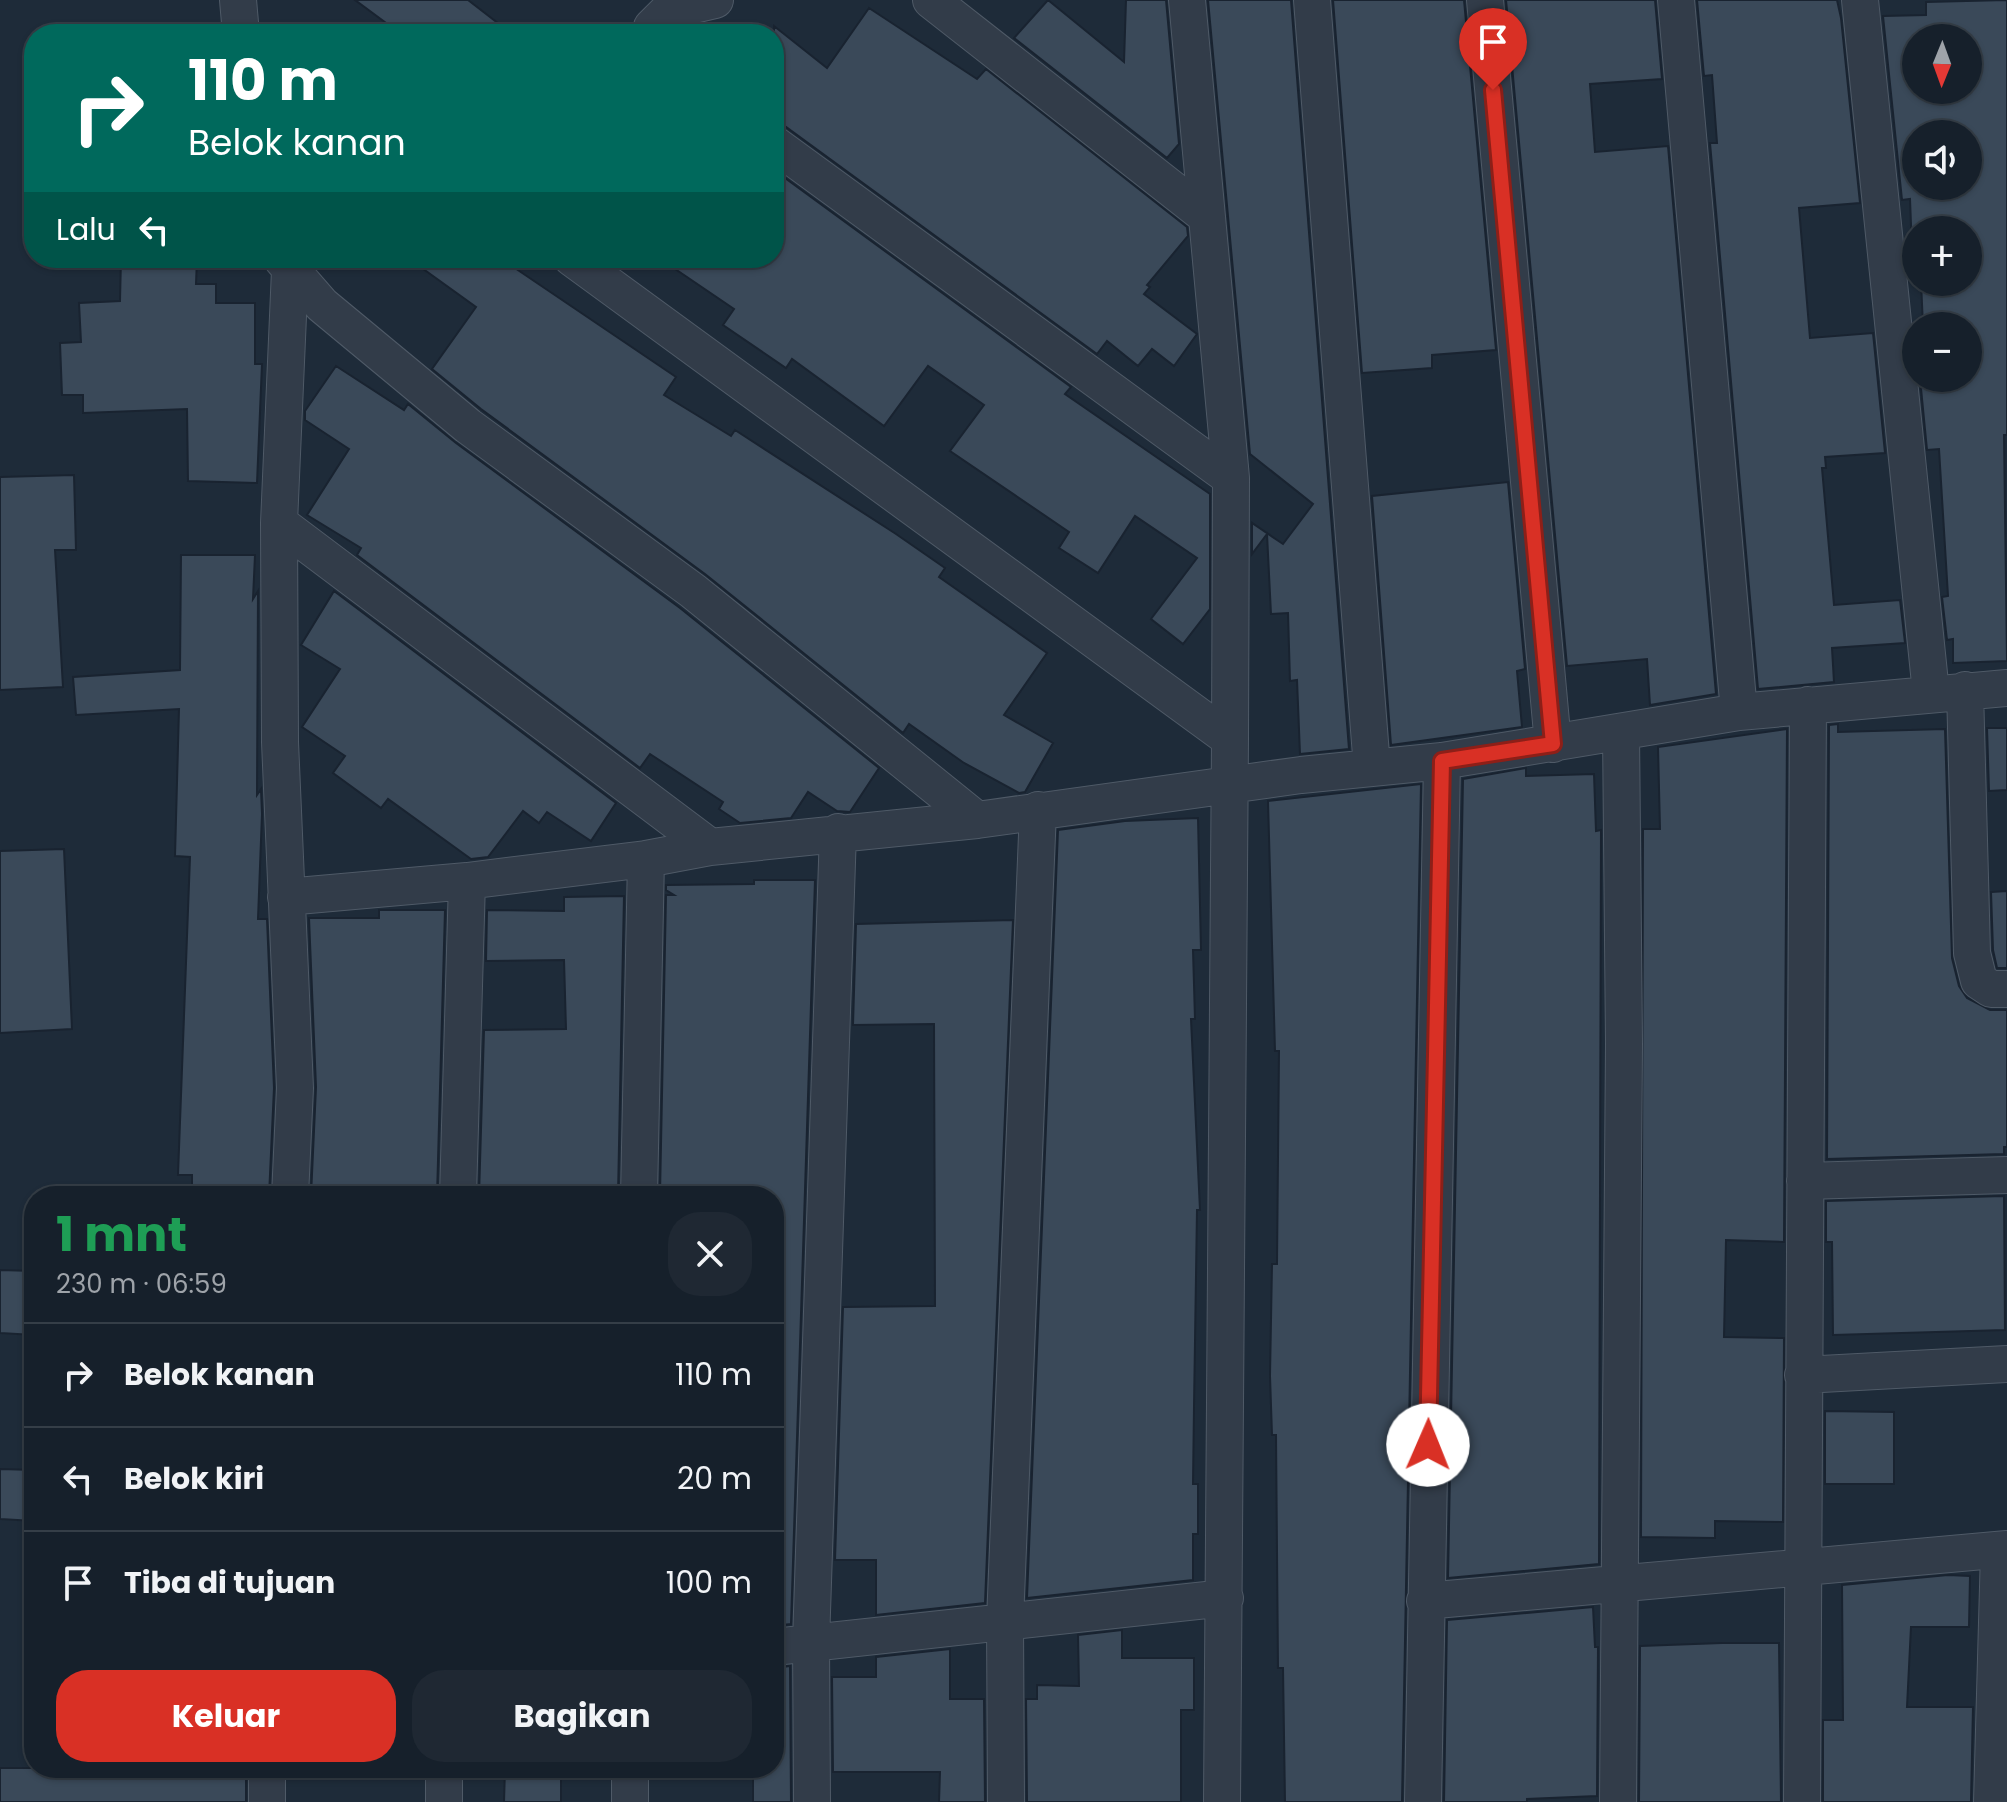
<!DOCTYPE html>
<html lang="id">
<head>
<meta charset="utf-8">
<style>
  :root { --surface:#16202b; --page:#1f2833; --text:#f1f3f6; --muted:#9ea3a9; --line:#353e47; --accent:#d93025 }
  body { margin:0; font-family:Poppins,sans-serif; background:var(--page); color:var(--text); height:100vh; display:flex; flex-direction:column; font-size:30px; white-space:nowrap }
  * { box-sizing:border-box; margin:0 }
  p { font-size:26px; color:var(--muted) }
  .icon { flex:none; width:44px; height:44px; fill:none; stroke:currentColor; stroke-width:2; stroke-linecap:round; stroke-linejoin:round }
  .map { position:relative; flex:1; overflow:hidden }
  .side { position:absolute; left:24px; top:1186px; width:760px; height:592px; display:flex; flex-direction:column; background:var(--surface); border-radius:32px; box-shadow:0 2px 6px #0004,0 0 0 2px var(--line) }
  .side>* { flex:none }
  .hud { position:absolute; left:24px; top:24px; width:760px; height:244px; border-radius:32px; box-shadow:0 2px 6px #0004,0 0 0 2px var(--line); background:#00695c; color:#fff; overflow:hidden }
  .needle { width:52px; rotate:181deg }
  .buttons { position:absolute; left:1902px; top:24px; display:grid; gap:16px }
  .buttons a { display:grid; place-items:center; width:80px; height:80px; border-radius:50%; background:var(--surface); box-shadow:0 2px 6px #0004,0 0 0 2px var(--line); font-size:40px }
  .pin { position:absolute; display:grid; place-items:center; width:68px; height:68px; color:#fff; margin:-82px -34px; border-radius:50% 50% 50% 0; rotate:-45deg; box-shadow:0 0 8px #0007 }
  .pin .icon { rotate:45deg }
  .me { position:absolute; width:88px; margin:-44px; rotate:1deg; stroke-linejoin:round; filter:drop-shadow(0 0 6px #0008) }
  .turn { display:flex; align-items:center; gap:28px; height:168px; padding:0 32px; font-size:36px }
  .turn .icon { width:104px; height:104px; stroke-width:2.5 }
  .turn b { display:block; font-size:56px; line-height:68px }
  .then { display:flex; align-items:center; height:76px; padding:0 32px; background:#0003; gap:16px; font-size:30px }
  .round { display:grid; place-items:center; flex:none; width:84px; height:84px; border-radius:32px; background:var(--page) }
  .overview { display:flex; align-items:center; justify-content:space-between; height:136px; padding:0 32px }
  h1 { font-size:48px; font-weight:700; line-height:60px; color:#1e9e55 }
  .primary-button { display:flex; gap:16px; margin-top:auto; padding:16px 32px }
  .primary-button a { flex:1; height:92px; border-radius:32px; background:var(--accent); color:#fff; font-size:32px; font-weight:700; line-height:92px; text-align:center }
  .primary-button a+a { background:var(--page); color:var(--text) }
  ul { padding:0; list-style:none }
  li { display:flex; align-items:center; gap:24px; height:104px; padding:0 32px; border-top:2px solid var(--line) }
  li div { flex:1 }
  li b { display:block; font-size:30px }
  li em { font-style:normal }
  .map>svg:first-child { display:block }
  .building { fill:#3a4959; stroke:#192330; stroke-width:2; fill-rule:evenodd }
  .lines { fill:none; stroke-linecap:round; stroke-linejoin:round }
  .minor-casing { stroke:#4f5a67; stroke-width:38 }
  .minor { stroke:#323c49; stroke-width:36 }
  .route-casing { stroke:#8d1f18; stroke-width:20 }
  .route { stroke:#d93025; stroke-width:14 }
</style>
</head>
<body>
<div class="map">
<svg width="2007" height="1802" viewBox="0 0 2007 1802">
  <rect width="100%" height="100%" fill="#1e2b39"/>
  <path class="building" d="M355,0h113l44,34h-111z
    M1048,0l76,62 2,-62h40l13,144 -12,14 -153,-120z
    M1208,0h83l58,749 -49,5 -3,-74 -7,1 -2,-68 -17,1 -4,-80 -15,20v-31l31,21 30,-40 -63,-50z
    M1333,0h131l32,350 -64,5v13l-70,5z
    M1506,0h149l7,79 -72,5 5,68 73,-6 48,548 -66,11 -3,-46 -80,7z
    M1697,0h140l4,18 19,185 -61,5 11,130 63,-5 12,120 -60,4 1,11h-4l12,137 66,-5 5,43 -73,5 2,34 -76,7 -48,-546h7l-5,-68 -8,1z
    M2007,0v435h-3l3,226 -54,2v-24l-6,1 -5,-43 6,-1 -9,-147 -12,1 -7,-72h48v-52h-45l-2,-44h47v-52h-52v20l-4,1 -2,-52 -8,1 -19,-184 43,-1v-13zM1916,38h52v52h-52zM1916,134h52v52h-52z
    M869,8l108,71 9,-10 201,158 1,9 -41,49 3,2 -6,7 53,40 -23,32 -22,-17 -14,17 -31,-25 -10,13 -311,-227 -12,-4v-97l53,42z
    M774,170l297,217 -6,7 145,100v115l-27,35 -32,-25 46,-61 -62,-42 -37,57 -39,-25 10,-16 -119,-81 34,-46 -56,-39 -44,60 -92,-67 -6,9 -63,-43 11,-16 -75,-51h115z
    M121,258h76l-1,26h20v19h39v61h7l-5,119 -69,-2 -1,-72 -104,4v-18h-21l-2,-52 21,-1 -2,-39 41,-2z
    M408,258h92l176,119 -12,18 67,41 4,-6 161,104 49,34 -6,9 108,76 -43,62 49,28 -28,49 -6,1 -55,-30 -55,-39 -6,9 -198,-159 -224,-165 -49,-40 44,-62z
    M336,366l68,44 4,-6 48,39 224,165 199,160 -29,44 -13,-1 -29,-19 -17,26 -51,5 -21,-14 4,-7 -73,-48 -10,14 -283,-213 4,-7 -54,-33 42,-66 -44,-29v-9z
    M74,475l2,75h-21l8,137 -63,3v-213z
    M1508,482l17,187 -8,2 5,56 -131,18 -19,-249z
    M181,555h74l-2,44 5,-8 -1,204 4,-6 1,25 -4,105h9l7,169 -5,108h-77v-21h-14l12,-318 -15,-1 4,-147 -103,6 -3,-38 107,-7z
    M334,591l282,212 -25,38 -44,-29 -8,11 -16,-12 -35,46 -17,2 -83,-60 -7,9 -48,-35 12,-17 -43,-29 38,-58 -39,-24z
    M1838,724v8l107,-3 7,229 7,28 8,12 23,12h17v137h-3v7l-177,5 2,-434z
    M1987,728h20v62l-18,1z
    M1787,729l-3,513 -58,-2 -2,97 60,1 -1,184 -68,-1v17l-74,-1 2,-708h17l-2,-82z
    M1526,768v8l68,-2 2,57 5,-1 -2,734 -151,14 15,-799z
    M1421,784l-19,1018h-117l-2,-134h-5l-2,-233h-4l-2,-59 2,-112h5l2,-213h-4l-7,-250z
    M1198,818l3,132h-8l2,69h-4l9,191h-3l-3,197 -1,77h5v50h-5v46l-166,18 31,-768 67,-9z
    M64,849l8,180 -72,4v-182z
    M754,880h61l-24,744 -17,2v-431l-114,-1 6,-299h8l-8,-5v-5l88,-1z
    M2007,891v77h-10l-4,-18 -2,-58z
    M624,896l-6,300h-139l5,-166 82,-1 -2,-69 -78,1 1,-51 77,1v-14z
    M379,910h66l-8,286h-126l5,-109 -7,-169h70z
    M1013,920l-28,683 -109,12v-55h-41l8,-253 92,-1 -1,-282 -81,1 3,-101z
    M2004,1196l1,134 -172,5 -1,-93h-6v-41z
    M0,1270l34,1v64l-34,-2z
    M1825,1411l69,1v72h-69z
    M0,1469l34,1v51l-34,-2z
    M1948,1575l22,1 -1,51h-58l-4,80h66l-2,95h-148v-82h20l-1,-135z
    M1593,1607l2,40h3l-1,149 -70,3v3h-83l3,-182z
    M1122,1630v28h72v52h-13v92h-154l-1,-103h11v-14l42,1 -1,-51z
    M1722,1643h57l2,159h-142l1,-156z
    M950,1649v50h34l1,103h-46l1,-30h-107l-1,-95h44v-20z
    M790,1666l1,136h-38v-34h21v-100z
    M0,1768h246v34h-246z
    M505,1768h56v34h-57z"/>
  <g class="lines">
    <defs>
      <path id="minor" d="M238,0l3,34
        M931,0l274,215
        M1187,0l44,478 -1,261
        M1312,0l60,768
        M1485,0l68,744
        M1676,0l63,712
        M1860,0l71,693
        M652,34v-7l16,-16 47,-11
        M774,144l457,334
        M572,258l658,481 -8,1063
        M282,259l40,46 146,121 225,165 284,229
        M279,523l431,324
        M1965,690l7,263 7,28 12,8h16
        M286,897l181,-16 179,-22 64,-12 267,-27 324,-45 141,-14 297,-49 268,-24
        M1805,1181l202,-6
        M290,1196l5,-108 -15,-346 -1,-219 11,-253
        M458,1196l9,-315
        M639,1196l7,-337
        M1803,1375l204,-11
        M1425,1601l582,-52
        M774,1647l451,-49
        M444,1768v34
        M267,1802v-34
        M630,1802v-34
        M812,1802l-1,-160 27,-810
        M1006,1802l-1,-181 33,-811
        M1423,1802l19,-1041
        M1618,1802l6,-758 -3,-312
        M1802,1802l6,-1097
        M1992,1802l7,-251"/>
    </defs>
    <use href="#minor" class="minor-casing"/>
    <use href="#minor" class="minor"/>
  </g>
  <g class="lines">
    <defs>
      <path id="route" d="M1428,1445l14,-684 111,-17 -60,-654"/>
    </defs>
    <use href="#route" class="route-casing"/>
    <use href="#route" class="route"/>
  </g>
</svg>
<div class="buttons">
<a><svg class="needle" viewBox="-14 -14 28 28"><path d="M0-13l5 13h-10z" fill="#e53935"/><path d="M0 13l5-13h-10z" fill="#9ea3a9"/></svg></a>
<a><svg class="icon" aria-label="sound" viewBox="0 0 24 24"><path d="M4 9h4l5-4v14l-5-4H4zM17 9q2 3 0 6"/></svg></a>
<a>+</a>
<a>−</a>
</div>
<div class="pin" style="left:1493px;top:90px;background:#d93025"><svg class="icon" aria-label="arrive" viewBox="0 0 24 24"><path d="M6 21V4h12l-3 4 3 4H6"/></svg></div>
<svg class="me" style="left:1428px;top:1445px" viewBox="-20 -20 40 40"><circle r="19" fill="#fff"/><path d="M0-13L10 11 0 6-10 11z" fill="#d93025"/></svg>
<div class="hud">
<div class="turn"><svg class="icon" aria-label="right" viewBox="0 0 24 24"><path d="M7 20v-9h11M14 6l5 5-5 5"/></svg><div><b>110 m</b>Belok kanan</div></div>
<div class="then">Lalu<svg class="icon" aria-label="left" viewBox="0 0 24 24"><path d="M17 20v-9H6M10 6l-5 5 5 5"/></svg></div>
</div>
<section class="side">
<div class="overview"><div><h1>1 mnt</h1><p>230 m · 06:59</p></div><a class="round"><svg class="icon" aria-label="close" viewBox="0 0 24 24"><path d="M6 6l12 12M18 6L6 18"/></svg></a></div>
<ul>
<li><svg class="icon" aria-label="right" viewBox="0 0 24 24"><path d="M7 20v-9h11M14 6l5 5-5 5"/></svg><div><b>Belok kanan</b></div><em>110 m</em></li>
<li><svg class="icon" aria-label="left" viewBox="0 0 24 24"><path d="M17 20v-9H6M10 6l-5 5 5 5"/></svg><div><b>Belok kiri</b></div><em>20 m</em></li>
<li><svg class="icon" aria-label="arrive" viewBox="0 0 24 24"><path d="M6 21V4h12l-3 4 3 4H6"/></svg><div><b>Tiba di tujuan</b></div><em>100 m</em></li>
</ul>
<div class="primary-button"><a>Keluar</a><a>Bagikan</a></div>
</section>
</div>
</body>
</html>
